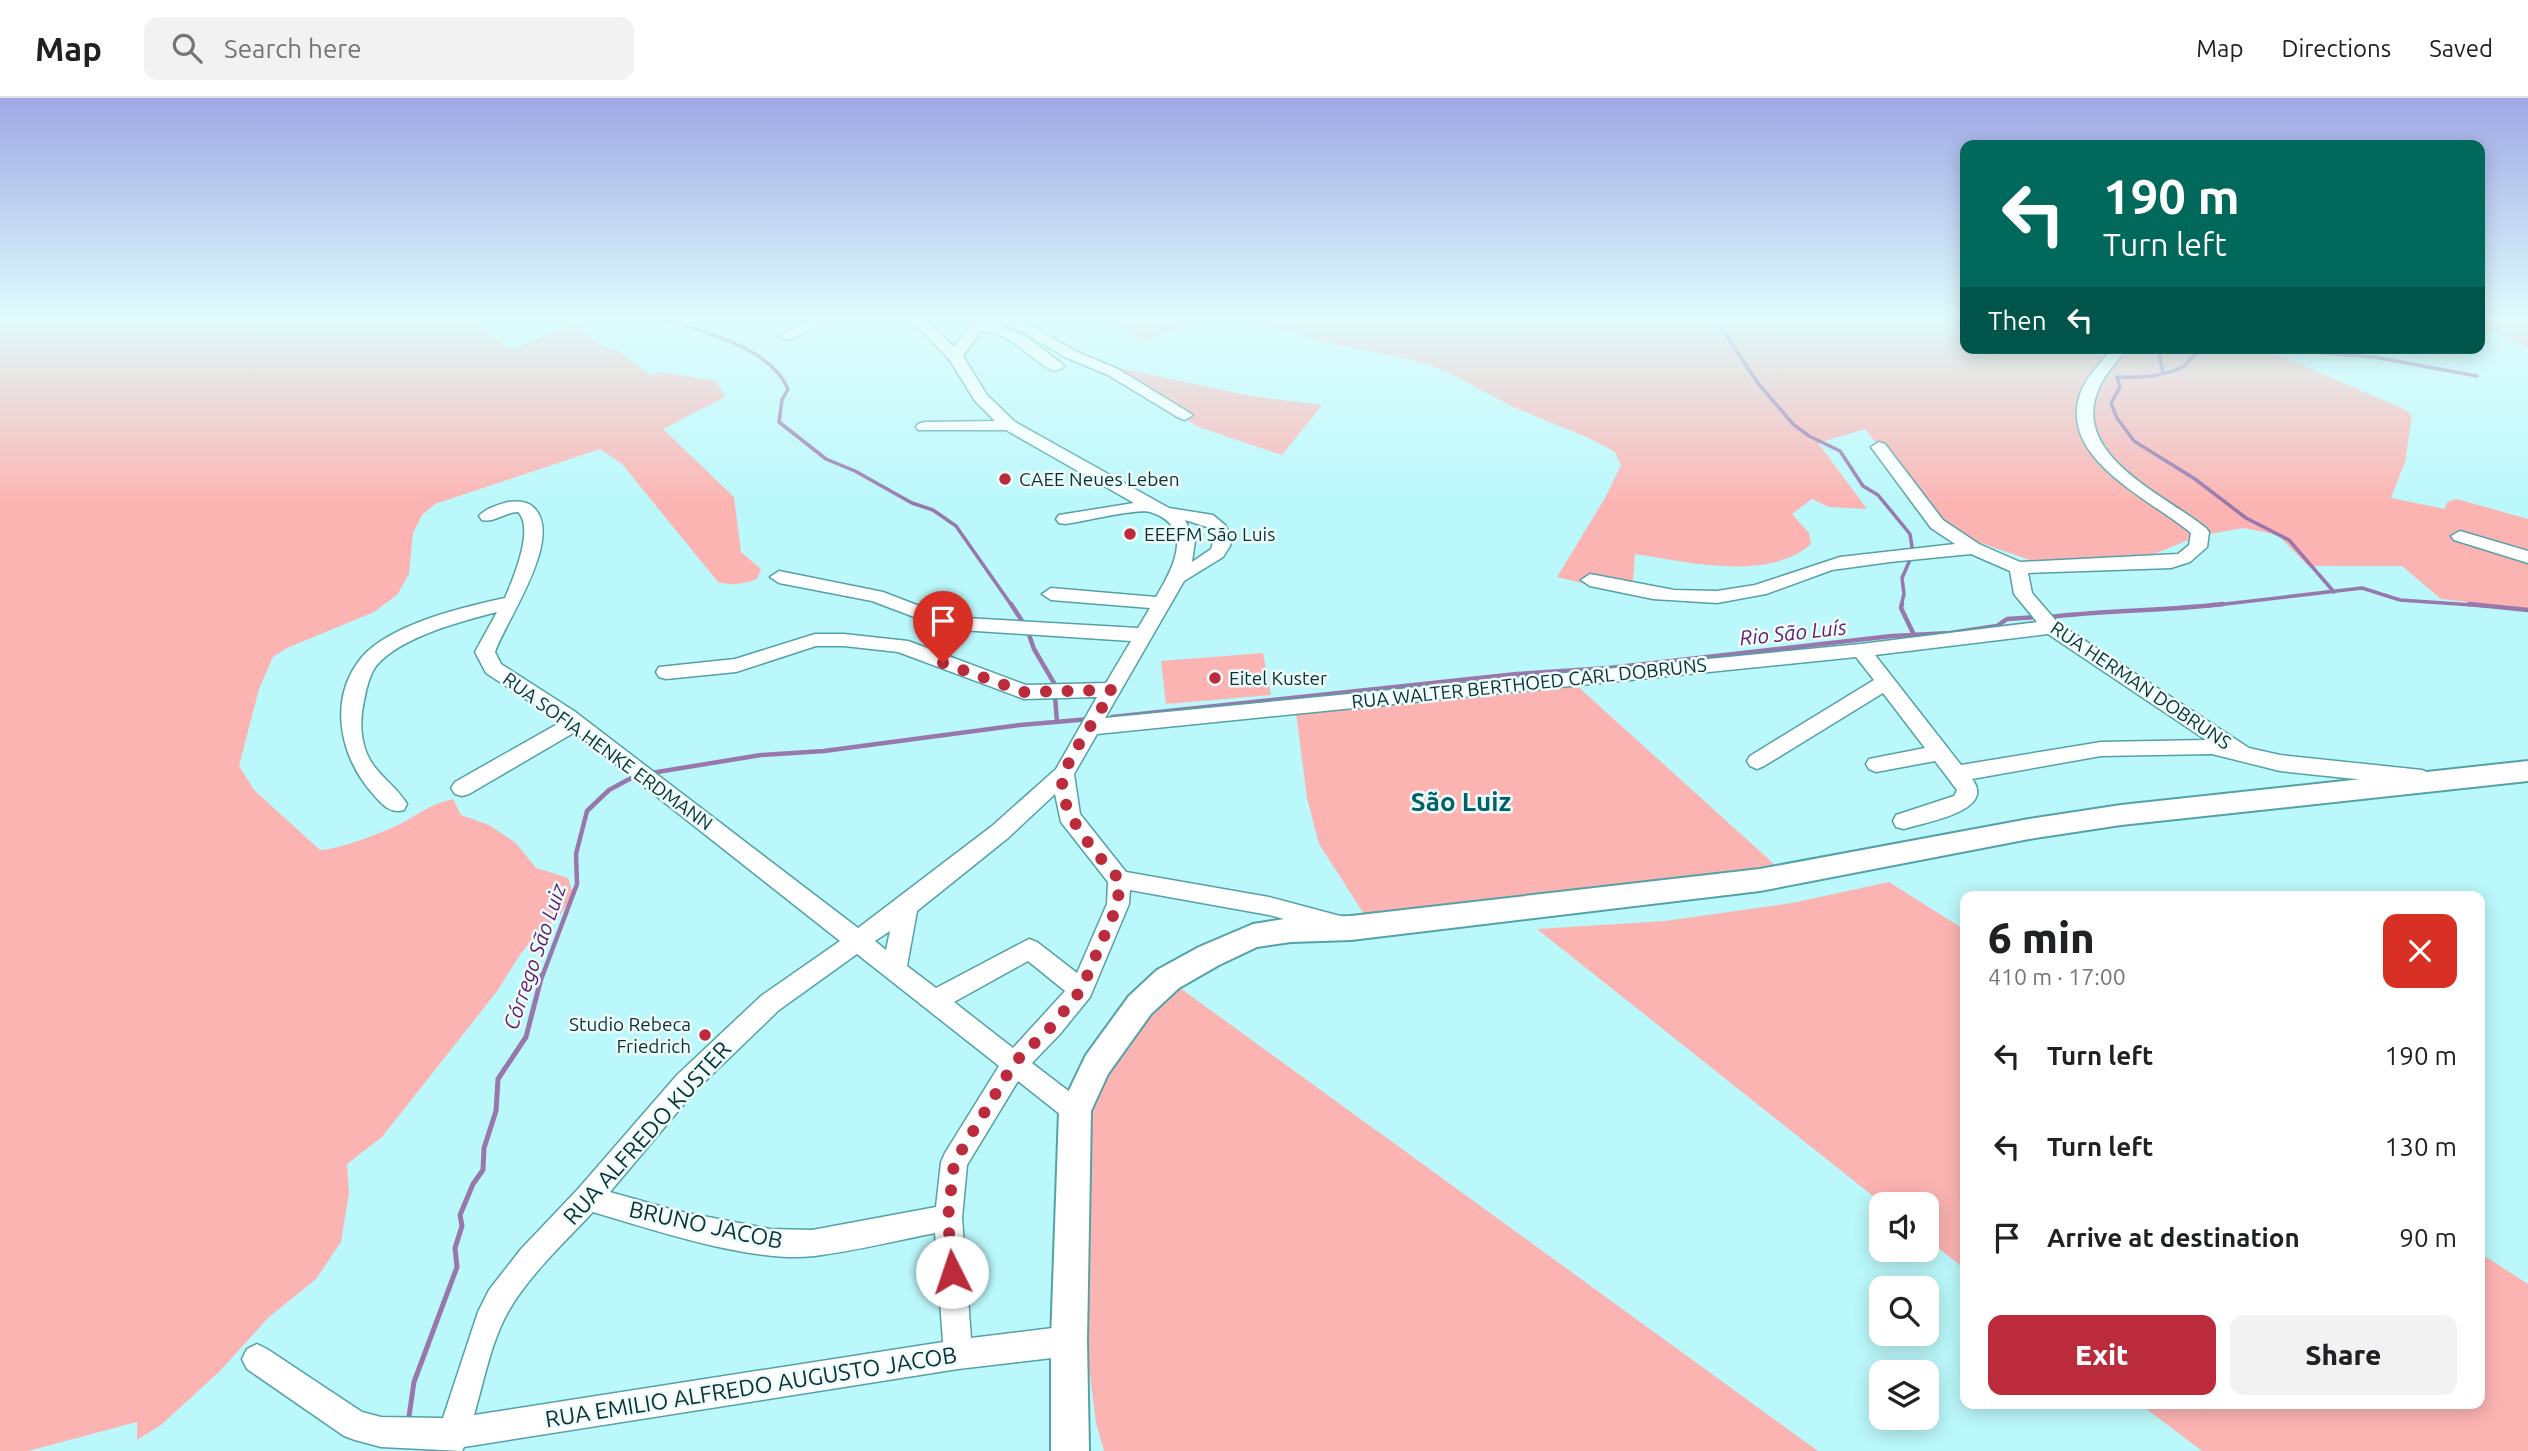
<!DOCTYPE html>
<html lang="en">
<head>
<meta charset="utf-8">
<style>
  :root { --surface:#fff; --page:#f2f2f2; --text:#202124; --muted:#757577; --line:#e0e0e0; --accent:#bc2b3c }
  body { margin:0; font-family:Ubuntu,sans-serif; background:var(--page); color:var(--text); height:100vh; display:flex; flex-direction:column; font-size:26px; white-space:nowrap }
  * { box-sizing:border-box; margin:0 }
  p { font-size:23px; color:var(--muted) }
  .icon { flex:none; width:38px; height:38px; fill:none; stroke:currentColor; stroke-width:2; stroke-linecap:round; stroke-linejoin:round }
  .map { position:relative; flex:1; overflow:hidden }
  .details { position:absolute; left:1960px; top:793px; width:525px; height:518px; display:flex; flex-direction:column; background:var(--surface); border-radius:14px; box-shadow:0 4px 18px #0003 }
  .details>* { flex:none }
  .banner { position:absolute; left:1960px; top:42px; width:525px; height:214px; border-radius:14px; box-shadow:0 4px 18px #0003; background:#00695c; color:#fff; overflow:hidden }
  .tools { position:absolute; left:1869px; top:1094px; display:grid; gap:14px }
  .tools a { display:grid; place-items:center; width:70px; height:70px; border-radius:14px; background:var(--surface); box-shadow:0 4px 18px #0003; font-size:35px }
  .pin { position:absolute; display:grid; place-items:center; width:60px; height:60px; color:#fff; margin:-72px -30px; border-radius:50% 50% 50% 0; rotate:-45deg; box-shadow:0 0 7px #0007 }
  .pin .icon { rotate:45deg }
  .me { position:absolute; width:77px; margin:-38px; rotate:356deg; stroke-linejoin:round; filter:drop-shadow(0 0 5px #0008) }
  .turn { display:flex; align-items:center; gap:24px; height:147px; padding:0 28px; font-size:32px }
  .turn .icon { width:91px; height:91px; stroke-width:2.5 }
  .turn b { display:block; font-size:49px; line-height:60px }
  .then { display:flex; align-items:center; height:66px; padding:0 28px; background:#0003; gap:14px; font-size:26px }
  .round { display:grid; place-items:center; flex:none; width:74px; height:74px; border-radius:14px; background:var(--page) }
  .headline { display:flex; align-items:center; justify-content:space-between; height:119px; padding:0 28px }
  h1 { font-size:42px; font-weight:800; line-height:52px }
  .button { display:flex; gap:14px; margin-top:auto; padding:14px 28px }
  .button a { flex:1; height:80px; border-radius:14px; background:var(--accent); color:#fff; font-size:28px; font-weight:800; line-height:80px; text-align:center }
  .button a+a { background:var(--page); color:var(--text) }
  ul { padding:0; list-style:none }
  li { display:flex; align-items:center; gap:21px; height:91px; padding:0 28px }
  li div { flex:1 }
  li b { display:block; font-size:26px }
  li em { font-style:normal }
  header { display:flex; align-items:center; gap:42px; box-sizing:border-box; height:98px; padding:0 35px; background:var(--surface); border-bottom:2px solid var(--line) }
  header strong { font-size:33px }
  nav { display:flex; gap:38px; margin-inline-start:auto; font-size:24px }
  .search { width:490px; height:63px; background:var(--page); display:flex; align-items:center; gap:18px; box-sizing:border-box; padding:0 24px; border-radius:14px; color:var(--muted); font-size:26px }
  .map>svg:first-child { display:block }
  .green { fill:#fcb4b2 }
  .lines { fill:none; stroke-linecap:round; stroke-linejoin:round }
  .stream-far2 { stroke:#9877ac; stroke-width:3.5 }
  .stream-far1 { stroke:#9877ac; stroke-width:4.5 }
  .stream { stroke:#9877ac; stroke-width:5 }
  .minor-casing { stroke:#54a1a6; stroke-width:3 }
  .major-casing { stroke:#54a1a6; stroke-width:4 }
  .minor { fill:#fff; fill-rule:evenodd }
  .major { fill:#fff; fill-rule:evenodd }
  .route { stroke:#bc2b3c; stroke-width:12; stroke-dasharray:0 21.6 }
  .poi-dot { fill:#bc2b3c; stroke:#edfcfc; stroke-width:2.5 }
  .labels { text-anchor:middle; stroke-width:5; stroke-linejoin:round; paint-order:stroke }
  .poi-label { font-size:19px; fill:#0e3031; stroke:#edfcfc; text-anchor:start }
  .street-label { font-size:19px; fill:#0e3031; stroke:#edfcfc }
  .water-label { font-size:21px; font-style:italic; fill:#641972; stroke:#edfcfc }
  .near-street-label { font-size:23px; fill:#0e3031; stroke:#edfcfc }
  .district-label { font-size:26px; font-weight:bold; fill:#006166; stroke:#edfcfc }
</style>
</head>
<body>
<header>
<strong>Map</strong>
<div class="search"><svg class="icon" aria-label="search" viewBox="0 0 24 24"><circle cx="10" cy="10" r="6"/><path d="M15 15l6 6"/></svg>Search here</div>
<nav><a>Map</a><a>Directions</a><a>Saved</a></nav>
</header>
<div class="map">
<svg width="2528" height="1353" viewBox="0 0 2528 1353">
  <rect width="100%" height="100%" fill="#bbf8fb"/>
  <path class="green" d="M0,218h462l49,34 66,-28 18,20 26,10 28,23 12,-3 55,9 9,16 -62,32 71,68 7,55 20,17 -4,10c-14,5 -24,7 -39,3l-96,-118 -22,-15 -165,55 -13,11 -9,18 -4,41 -12,21 -23,17 -87,36 -14,9 -14,32 -20,77 15,24 66,60c22,-1 64,-18 84,-28 20,-11 25,-17 49,-23l8,16 28,10 27,18 20,25 32,10 6,17 -17,24 -19,13 -19,24 -21,34 -116,147 -35,27 2,29 -8,49 -25,37 -47,38 -50,55 -58,53 -24,15v-18l-109,29h-28z
    M1106,218h115l-14,2 -67,24z
    M1232,218h733v32h298l143,62 6,6 -7,46 -14,36 54,11 2,-7 10,-3 71,20v90l-87,-10 -39,-33h-94l-30,-31 -34,-7 -46,8 -56,23 -92,8 -95,-33 -32,-21 -31,-50 -27,-34 -47,14 49,66 -38,-2 -17,-8 -20,15 17,19 2,11c-44,38 -124,18 -176,10l-3,41 -75,-18 48,-79 16,-33 -6,-13 -26,-14 -76,-31 -67,-36 -30,-10 -93,-19z
    M2480,218h48v33l-26,-14 -22,-8z
    M1105,267l146,31 71,9 -40,50 -86,-29z
    M1263,555l8,42 -105,9 -5,-43z
    M1575,586l220,199 -429,34 -47,-73 -12,-46 -11,-85z
    M1889,784l76,48v339l-38,-30v-35h-44l-346,-275 128,-8 127,-18z
    M1176,887l642,466h-714l-8,-28 -6,-48 -17,-74 21,-226z
    M2480,1155l48,31v167h-326l-62,-47h340z"/>
  <g class="lines">
    <path class="stream-far2" d="M655,218c42,15 115,29 133,73l-6,11 -3,22 47,37 29,12 57,32 21,7 23,16 56,80
      M1714,218l43,66 36,42 16,12 31,15 23,35 15,9 32,39 3,19 -11,25 2,16 -3,12
      M2204,250c-11,6 -18,19 -25,21 -20,8 -41,9 -62,8l3,10 -9,16 6,15 17,23 61,38 51,39 43,22 45,52
      M2256,250l118,9 103,19
      M2163,274l-4,-17 7,-7
      M2208,508l154,-18 38,12 87,6"/>
    <path class="stream-far1" d="M1011,506l13,20
      M1902,506l-1,4 13,27
      M2469,506l59,6
      M2049,519c58,-7 116,-6 174,-13
      M1028,534l6,17 20,34 3,39
      M1112,619l405,-43 92,-6 283,-32 58,-3 47,-7 10,-7 30,-2
      M651,675l110,-18 63,-4 196,-26 70,-6
      M542,879l35,-93 -1,-30 11,-43 22,-21 26,-14"/>
    <path class="stream" d="M408,1325l6,-41 43,-115 -2,-19 7,-22 -2,-11 13,-31 10,-14 1,-22 12,-37 2,-32 28,-42 16,-62"/>
    <defs>
      <path id="minor" d="M820,218h19l-48,23 -5,1 -7,-4z
        M901,218c26,0 35,13 53,31l18,-24 25,-7 25,4 53,31 43,18 75,46 -8,5 -6,-2 -71,-43 -43,-18 -53,-31 -15,-1 28,11 36,27 3,3 -3,3c-5,1 -6,3 -11,0 -26,-14 -35,-34 -69,-38l-18,25 24,39 28,27 154,86 44,7 12,10 6,11 -1,10 -7,11 -39,24 -79,137 756,-74 176,-22 -23,-28 -4,-23 -39,-17 -81,8 -58,8 -66,24 -49,9 -64,-4 -63,-13 -9,-6 9,-6 84,16 43,1 38,-6 85,-28 115,-13 -24,-16 -60,-81 8,-5 6,2 58,76 36,24 41,18 158,-8 11,-9 2,-12c-42,-35 -140,-77 -108,-146 7,-14 20,-26 29,-39h15c-9,13 -22,25 -28,40 -30,67 65,106 107,140l3,4 -2,15 -17,15 -19,6 -143,5 4,20 26,30 191,125 31,7 142,15 7,3 4,5 -4,5 -7,3 -142,-15 -68,-17 -111,2 -129,23c25,32 -46,43 -68,50l-8,-2 -3,-6 3,-6 58,-19 3,-6 -22,-29 -59,11 -7,-3 -3,-5 3,-5 56,-11 -42,-55 -119,73 -7,3 -7,-3 -3,-5 3,-5 124,-76 -18,-23 -759,77 -23,40 6,40 46,58 143,25 75,20 4,7 -4,7 -8,2 -67,-18 -139,-25 -1,14 -39,93 -30,37 -28,29 52,40 4,8 -4,8 -9,4 -9,-4 -48,-38 -51,84 -5,53 9,120 98,-12 10,5 5,10 -5,10 -10,5 -111,13 -494,78 -2,4 -81,-4 -26,-7 -11,-4 -97,-67 -5,-10 5,-10 10,-5 10,5 95,63 19,5 62,1 35,-106 11,-22 32,-41 57,-60 99,-114 84,-79 79,-55 -265,-209 -106,62 -7,2 -7,-2 -4,-6 4,-6 106,-60 -75,-49 -11,-21 22,-40c-35,9 -97,25 -121,54 -7,10 -10,24 -12,35 -4,18 -4,36 3,53 9,21 29,31 40,50l-3,6c-15,4 -22,-6 -31,-16 -33,-37 -46,-95 -11,-137 29,-33 101,-50 143,-59 8,-19 30,-70 13,-86 -13,0 -23,11 -36,8l-3,-4c7,-8 19,-11 29,-14 9,-1 19,-1 25,5 33,29 -28,115 -38,145l6,12 73,47 284,217 134,-102 64,-57 41,-72 -73,2 -126,-47 -54,-6h-28l-80,26 -70,7 -7,-2 -3,-5 3,-5 76,-8 80,-25h29l64,7 118,44 80,-2 25,-42 -185,-12 -74,-28 -93,-18 -9,-6 9,-6 104,21 65,25 190,11 12,-20 -99,-8 -9,-6 9,-6 105,9c17,-28 40,-71 -6,-85 -11,-4 -69,10 -85,12l-6,-1 -3,-4 3,-4 75,-12 -128,-73h-88l-2,-3 2,-3 6,-2 71,-1 -20,-20 -26,-42 -26,-27zM1185,422l22,7 7,12 -3,10 -19,13 3,-21zM2048,536l158,106 -105,2 -140,23 -86,-110zM1055,696l6,28 47,60 -1,22 -30,69 -40,-31 -8,-3 -93,49 -29,-22 10,-55 91,-73zM890,833l-4,19 -11,-9zM857,856l142,112 -54,87 -4,9 -5,45 -124,23 -42,-1 -93,-18 -67,-19 85,-101 84,-81zM1028,863l37,30 -52,57 -59,-46zM593,1114c61,18 158,51 221,44 40,-5 81,-15 121,-23l8,109 -469,73c10,-34 17,-73 34,-103 21,-37 56,-69 85,-100z
        M2460,433l68,20v12l-74,-23 -3,-4z"/>
      <path id="major" d="M2528,663v20l-407,44 -92,14 -269,52 -409,49 -60,2 -34,5 -38,18 -40,23 -28,26 -43,60 -17,37 -4,230 2,110h-38v-110l8,-230 27,-56 43,-59 28,-26 42,-23 54,-23 38,-6 60,-2 409,-47 269,-50 92,-14z"/>
    </defs>
    <use href="#minor" class="minor-casing"/>
    <use href="#major" class="major-casing"/>
    <use href="#minor" class="minor"/>
    <use href="#major" class="major"/>
  </g>
  <linearGradient id="sky" x2="0" y2="1"><stop stop-color="#9fa8e5"/><stop offset="0.54" stop-color="#e0fcfd"/><stop offset="1" stop-color="#e0fcfd" stop-opacity="0"/></linearGradient>
  <rect width="2528" height="407" fill="url(#sky)"/>
  <g class="lines">
    <path class="route" d="M943,565l81,29 88,-2c-14,27 -35,53 -47,81 -15,33 33,85 54,108l-1,25 -37,86 -30,37 -37,36 -60,100 -6,55 4,54"/>
  </g>
  <g class="poi-dot">
    <circle cx="1005" cy="381" r="7"/>
    <circle cx="1130" cy="436" r="7"/>
    <circle cx="1215" cy="580" r="7"/>
    <circle cx="705" cy="937" r="7"/>
  </g>
  <g class="labels">
    <g class="poi-label">
      <text x="1019" y="388">CAEE Neues Leben</text>
      <text x="1144" y="443">EEEFM São Luis</text>
      <text x="1229" y="587">Eitel Kuster</text>
      <text x="691" y="933" text-anchor="end">Studio Rebeca<tspan x="691" dy="22">Friedrich</tspan></text>
    </g>
    <g class="street-label">
      <text transform="translate(1529 585) rotate(-6)" y="7">RUA WALTER BERTHOED CARL DOBRUNS</text>
      <text transform="translate(2141 587) rotate(34)" y="7">RUA HERMAN DOBRUNS</text>
      <text transform="translate(608 653) rotate(36)" y="7">RUA SOFIA HENKE ERDMANN</text>
    </g>
    <g class="water-label">
      <text transform="translate(1793 535) rotate(-6)" y="7">Rio São Luís</text>
      <text transform="translate(535 859) rotate(-71)" y="7">Córrego São Luiz</text>
    </g>
    <g class="near-street-label">
      <text transform="translate(647 1035) rotate(-48)" y="8">RUA ALFREDO KUSTER</text>
      <text transform="translate(706 1127) rotate(12)" y="8">BRUNO JACOB</text>
      <text transform="translate(751 1289) rotate(-9)" y="8">RUA EMILIO ALFREDO AUGUSTO JACOB</text>
    </g>
    <g class="district-label">
      <text x="1461" y="713">São Luiz</text>
    </g>
  </g>
</svg>
<div class="tools">
<a><svg class="icon" aria-label="sound" viewBox="0 0 24 24"><path d="M4 9h4l5-4v14l-5-4H4zM17 9q2 3 0 6"/></svg></a>
<a><svg class="icon" aria-label="search" viewBox="0 0 24 24"><circle cx="10" cy="10" r="6"/><path d="M15 15l6 6"/></svg></a>
<a><svg class="icon" aria-label="layers" viewBox="0 0 24 24"><path d="M12 4l9 5-9 5-9-5zM3 14l9 5 9-5"/></svg></a>
</div>
<div class="pin" style="left:943px;top:565px;background:#d93025"><svg class="icon" aria-label="arrive" viewBox="0 0 24 24"><path d="M6 21V4h12l-3 4 3 4H6"/></svg></div>
<svg class="me" style="left:952px;top:1174px" viewBox="-20 -20 40 40"><circle r="19" fill="#fff"/><path d="M0-13L10 11 0 6-10 11z" fill="#bc2b3c"/></svg>
<div class="banner">
<div class="turn"><svg class="icon" aria-label="left" viewBox="0 0 24 24"><path d="M17 20v-9H6M10 6l-5 5 5 5"/></svg><div><b>190 m</b>Turn left</div></div>
<div class="then">Then<svg class="icon" aria-label="left" viewBox="0 0 24 24"><path d="M17 20v-9H6M10 6l-5 5 5 5"/></svg></div>
</div>
<section class="details">
<div class="headline"><div><h1>6 min</h1><p>410 m · 17:00</p></div><a class="round" style="background:#d93025;color:#fff"><svg class="icon" aria-label="close" viewBox="0 0 24 24"><path d="M6 6l12 12M18 6L6 18"/></svg></a></div>
<ul>
<li><svg class="icon" aria-label="left" viewBox="0 0 24 24"><path d="M17 20v-9H6M10 6l-5 5 5 5"/></svg><div><b>Turn left</b></div><em>190 m</em></li>
<li><svg class="icon" aria-label="left" viewBox="0 0 24 24"><path d="M17 20v-9H6M10 6l-5 5 5 5"/></svg><div><b>Turn left</b></div><em>130 m</em></li>
<li><svg class="icon" aria-label="arrive" viewBox="0 0 24 24"><path d="M6 21V4h12l-3 4 3 4H6"/></svg><div><b>Arrive at destination</b></div><em>90 m</em></li>
</ul>
<div class="button"><a>Exit</a><a>Share</a></div>
</section>
</div>
</body>
</html>
